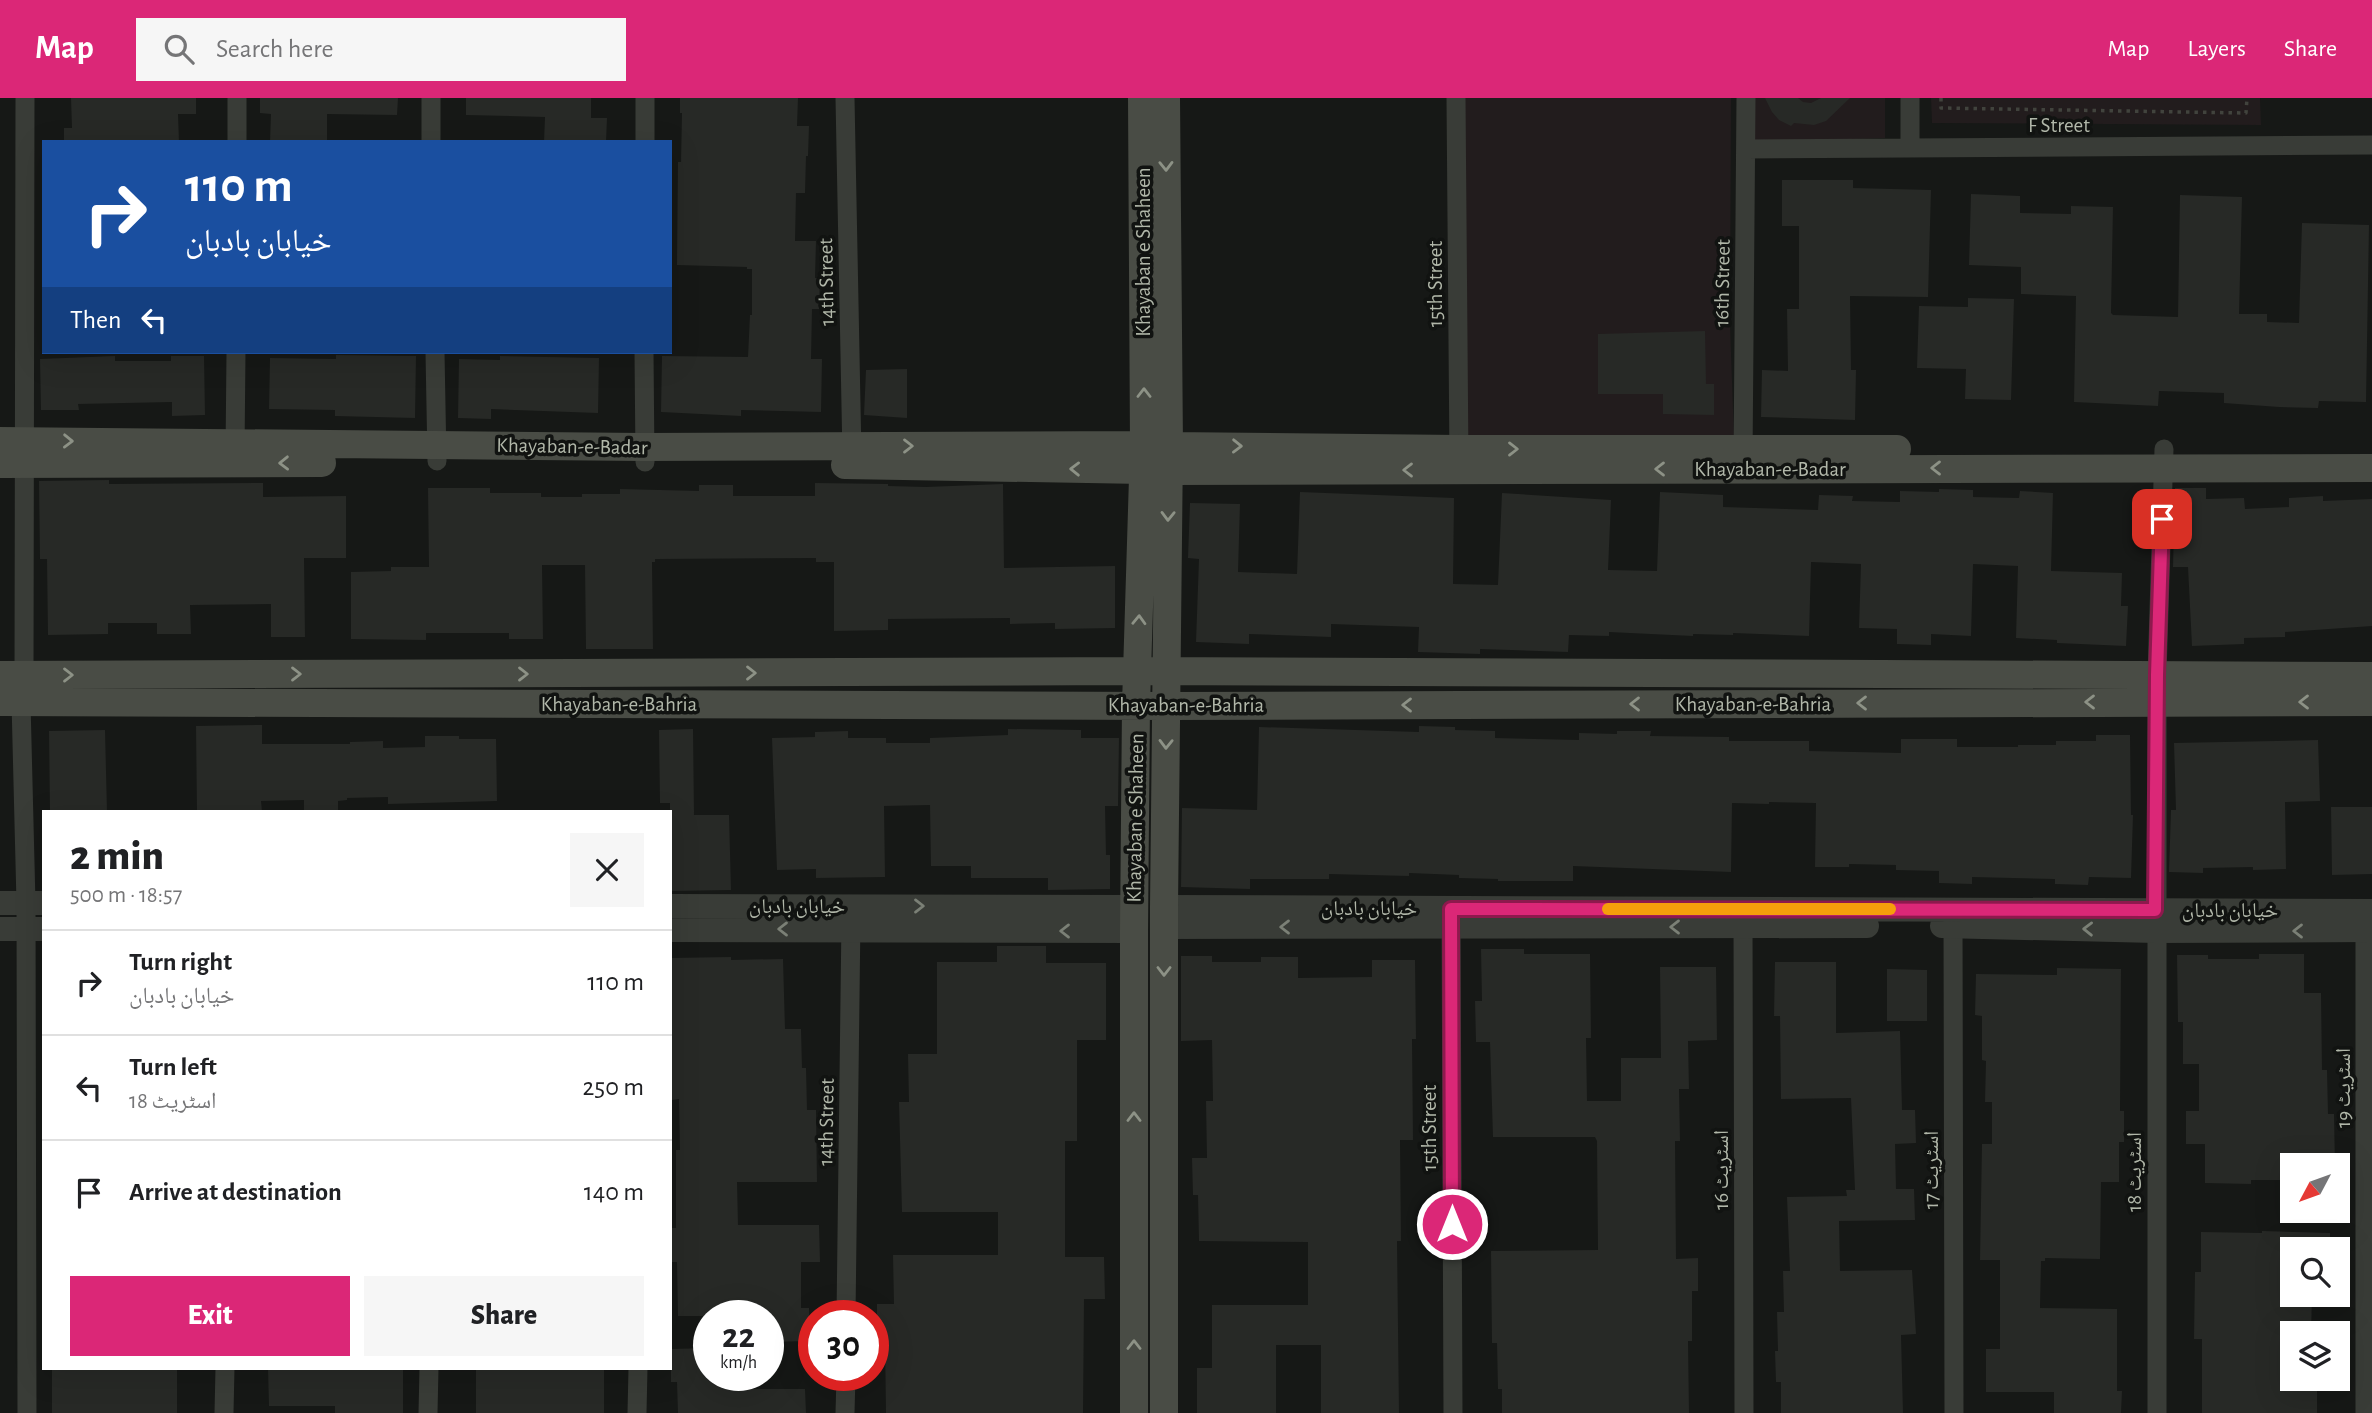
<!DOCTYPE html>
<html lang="en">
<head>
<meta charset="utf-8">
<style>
  :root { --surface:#fff; --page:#f6f6f6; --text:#202124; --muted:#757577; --line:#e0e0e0; --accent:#db2777 }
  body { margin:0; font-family:"Alegreya Sans","Noto Naskh Arabic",sans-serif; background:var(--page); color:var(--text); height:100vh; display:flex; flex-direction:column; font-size:26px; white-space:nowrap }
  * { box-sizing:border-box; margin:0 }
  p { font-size:23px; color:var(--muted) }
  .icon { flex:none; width:38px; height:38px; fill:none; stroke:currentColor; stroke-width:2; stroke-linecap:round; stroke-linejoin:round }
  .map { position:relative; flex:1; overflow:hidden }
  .drawer { position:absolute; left:42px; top:712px; width:630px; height:560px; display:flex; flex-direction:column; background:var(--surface); border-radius:0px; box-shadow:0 7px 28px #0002 }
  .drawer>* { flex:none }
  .banner { position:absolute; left:42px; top:42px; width:630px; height:214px; border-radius:0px; box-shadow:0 7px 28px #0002; background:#1a4fa0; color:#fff; overflow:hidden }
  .needle { width:46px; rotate:229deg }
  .fabs { position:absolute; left:2280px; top:1055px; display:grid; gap:14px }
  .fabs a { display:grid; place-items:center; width:70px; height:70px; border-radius:0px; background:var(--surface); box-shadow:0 7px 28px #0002; font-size:35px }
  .speed { position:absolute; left:693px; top:1202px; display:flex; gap:14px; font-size:35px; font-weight:700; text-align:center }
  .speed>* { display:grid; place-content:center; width:91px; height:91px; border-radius:50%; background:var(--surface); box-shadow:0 7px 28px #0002; line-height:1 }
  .speed small { font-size:18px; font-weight:400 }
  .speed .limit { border:10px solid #d22; background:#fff; color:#111 }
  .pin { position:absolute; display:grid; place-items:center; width:60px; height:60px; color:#fff; margin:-30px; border-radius:14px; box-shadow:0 4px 10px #0006 }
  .me { position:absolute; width:77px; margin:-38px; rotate:0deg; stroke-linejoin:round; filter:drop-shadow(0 0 5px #0008) }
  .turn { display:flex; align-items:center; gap:24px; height:147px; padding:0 28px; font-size:32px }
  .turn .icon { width:91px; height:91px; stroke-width:2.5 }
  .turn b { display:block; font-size:49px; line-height:60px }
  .then { display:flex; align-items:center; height:66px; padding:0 28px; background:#0003; gap:14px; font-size:26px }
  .round { display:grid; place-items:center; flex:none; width:74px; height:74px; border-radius:0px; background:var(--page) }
  .summary { display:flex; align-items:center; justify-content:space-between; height:119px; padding:0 28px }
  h1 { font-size:42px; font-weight:800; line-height:52px }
  .action { display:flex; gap:14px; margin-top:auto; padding:14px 28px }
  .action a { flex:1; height:80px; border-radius:0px; background:var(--accent); color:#fff; font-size:28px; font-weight:800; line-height:80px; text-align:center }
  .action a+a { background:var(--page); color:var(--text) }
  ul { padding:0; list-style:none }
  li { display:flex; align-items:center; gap:21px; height:105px; padding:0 28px; border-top:2px solid var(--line) }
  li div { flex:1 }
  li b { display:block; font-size:26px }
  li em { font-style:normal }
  header { display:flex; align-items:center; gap:42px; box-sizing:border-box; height:98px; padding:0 35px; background:var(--accent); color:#fff }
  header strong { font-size:33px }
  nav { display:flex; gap:38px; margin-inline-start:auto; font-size:24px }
  .search { width:490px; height:63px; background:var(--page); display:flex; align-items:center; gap:18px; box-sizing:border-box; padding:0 24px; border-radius:0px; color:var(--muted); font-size:26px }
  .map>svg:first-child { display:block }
  .green { fill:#221c1d }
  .building { fill:#272926 }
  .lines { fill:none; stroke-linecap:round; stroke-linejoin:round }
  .path { stroke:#41433d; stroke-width:3.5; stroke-dasharray:3.5 5; stroke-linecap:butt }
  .minor { stroke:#393c37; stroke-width:19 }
  .tertiary { stroke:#393c37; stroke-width:24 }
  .secondary { stroke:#494c45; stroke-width:28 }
  .oneway { stroke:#8d9286 }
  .oneway2 { stroke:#7b8076 }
  .route-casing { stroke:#8e194d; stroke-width:18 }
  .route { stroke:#db2777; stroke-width:12 }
  .slow { stroke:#f59e0b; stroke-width:12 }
  .labels { text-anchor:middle; stroke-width:7; stroke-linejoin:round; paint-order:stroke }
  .street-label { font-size:21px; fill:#b1b7a9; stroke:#111311 }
</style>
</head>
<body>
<header>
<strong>Map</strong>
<div class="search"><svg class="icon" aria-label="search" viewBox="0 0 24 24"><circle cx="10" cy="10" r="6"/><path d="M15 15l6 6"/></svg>Search here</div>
<nav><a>Map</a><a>Layers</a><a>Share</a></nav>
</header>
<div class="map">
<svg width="2372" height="1315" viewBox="0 0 2372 1315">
  <rect width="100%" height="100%" fill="#161816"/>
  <path class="green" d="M1462,0h269l-1,226 4,114 -269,3z
    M1753,0h132v40l-132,4z
    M1931,0h329l1,27 -329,-2z"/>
  <path class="building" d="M71,0h125v16h-18l1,28h-115v-14h8z
    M260,0h138l-1,17 -70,-1v28h-57l1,-28 -11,-1z
    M466,0h125v20h16l-1,24h-62l1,-25 -79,-2z
    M680,0h118l-1,28h12l-1,30h-2l-1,37h-9l-1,48h21l-1,37h5l-1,31h-7l-1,50h11l-1,53 -80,-2v6l-80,-4 1,-56 86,1 2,-42h2v-46h-5v-2l-70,-2 1,-103h3l1,-49h-2z
    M1765,0h33l5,4 8,1 10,-5h29l-24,23 -12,4 -20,-2 -3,3 -12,-6 -7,-8z
    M1782,82h71v8l78,2 -3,107 -78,-1 1,74h5l-1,50 -94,-3 1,-47 26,1 -1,-62h12v-83h-17z
    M1971,96l49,2v17l51,1v-8l42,1 -2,106 2,2 65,2 2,-122 62,2 -3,117h28v8l32,1 3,-100 67,2 -3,177 -47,-1 -1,7 -39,-1 -55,-4v-10l-65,-2 -1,15 -84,-4 2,-106 -55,-2v-27l-52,-2z
    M1968,200l46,1 -3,101 -46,-1 1,-30 -49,-1 2,-62 49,1z
    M1705,233l1,53h8v31l-51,-1v-20h-65v-60z
    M336,257l80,1 -1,62 -80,-2v-6l-66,-1 1,-51 66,1z
    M115,258v5h56v-5h33l1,59 -33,1v-14l-94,2 1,6h-38l-1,-51z
    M500,258l99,2 -1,55 -107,-4v10l-33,-1 1,-59 41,1z
    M907,271v49l-43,-3 2,-45z
    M109,382v4l154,-1v14l83,-1v62h-42l1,79h-34v-33l-81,1 1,29h-34v-11h-49v11l-60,1 -1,-76h-7l-1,-78z
    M815,385l73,1v2l38,1 77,-3 1,84 111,-2v62l-60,1v-6l-45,1v-6l-122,1v11l-54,1v-69h-18v-4l-161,1v3h-3l1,87h-67l-1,-84h-43l1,74h-34v-6h-83v7l-75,-1v-67l40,-1v-4h38l-1,-79h62v5h51v4h41v-3h38v-5l79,2v-6h34v11h82z
    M2175,390h31v11l38,-1 1,11 44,-2v-9l34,-2v5l49,-2v127l-87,6v5l-41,1v6l-52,2 -4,-79h-15z
    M1939,391l34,1v7l46,1 1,-7 33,2 -2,78 71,2 -1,33h7l-2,40 -69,-3v-3l-41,-2 2,-72 -45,-2 -2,72 -40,-2v11l-34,-1v-15l-38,-1 2,-64 -50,-2 -2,74 -76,-3v2l-40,-1v2l-84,-4v4l-40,-1 -1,17 -88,-3v5l-62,-2 1,-25 -88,-3v13l-82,-3v10l-53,-2 3,-83 -11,-1 2,-55 50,1 -2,68 59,2 3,-82 154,6 -1,86 45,1 4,-92 109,7 -3,70 49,1 3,-79 63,3v12l95,3 1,-15 34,1 -1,5 48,1v-11l39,1z
    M262,627v19h88v-2l33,-1v7l42,-1v-11h34v3h37l1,62 -109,3v-7l-41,1v2l-9,1v11h-34v-12l-43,1 1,11h-65l-1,-86z
    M1419,628l36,1v3l40,1v7l84,2v-7l38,1v-3h34l-1,5 79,1v4h80v10l92,2v-14h56v8h61v-2h38v-4h40v-6h34l1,80h2l-2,63 -42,-1 -1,8 -33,-1v-5l-83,-2v7l-33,-1v-12l-43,-1v-5l-47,-1v3h-34l1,-64 -47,-1v2l-37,-1 -1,69 -158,-6v15h-75v-2l-39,-1v-3l-50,-2v3l-80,-2v5h-79v10l-69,-2 1,-79 75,2 2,-83 160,5z
    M693,631l1,86h35l2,75 -61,1v-88h-10l-1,-73z
    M1008,631l73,1v8h38l-1,68h-13l1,49h4v34l-62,1v-12h-77v-12h-40l-1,-61 -46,1 1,71 -69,1v-9l-39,1 -5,-132 43,-1v-5l33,-1v7h38v5h44v-5l78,-3z
    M105,632l2,82h-57l-1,-81z
    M2318,642l2,61 -35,1 1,67 -33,1v-3l-50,1v5l-34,-1 2,-62h5l-2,-67z
    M2331,709h41v67l-40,1z
    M997,848h49v17h60v77h-29v101h-12v116h39l1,42h-21l-1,114h-197l-1,-72h-8v-37h17l-1,-49h105v-43h-96l-3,-110h10l-1,-48h29v-92h60z
    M1481,851h43v5h66l1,84h-5l1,63h34v-43h40l-1,-91h56l1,73 -29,1 1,48h-10l1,52h-5l1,118 22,-1v33h-6v50h-4l1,72h-187v-24h-4l-1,-46h-5l-1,-92 107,-1 -1,-109 -2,-4h-102l-3,-95h-14l-1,-41h7z
    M2259,856h45v39h17l1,77h5l1,44h6l1,52h-43v14h-41v4l-46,-1v-39h-19v-33h13v-47h-16v-42h-5l-1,-67h31v4h51z
    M1181,858h31v6h49v-5h37v21l74,-1v-17h43l1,79h-4l1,101h-13l1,101h-4l2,172h-78v-68h-45v68h-79v-45h15v-63h96v-63l-109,-1 -1,-46h-5l-1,-37h15l-1,-57h7l-1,-61 -31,1z
    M731,859v3l52,-1 2,70h16l1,39h4l1,42h9l1,72h-80l1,43h81l1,37h-19v46h8l1,33 -42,1v-26h-90l-1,-54h-7v-34h6v-78h4l-1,-51 -7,1 -2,-39v-35h2l-2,-68z
    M1775,864h61v71l64,-2 2,79h13l1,33 -21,1 1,45h18l1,31 -76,1 1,50 72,-1 4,64 -15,1 2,78h-122v-31h-5l-1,-31h3l-1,-39h7l-1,-41h7l-3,-74 60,-1 -1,-6h9l-4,-92 -70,1 -1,-83h-6z
    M2057,870l64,1 -1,142h4v31h-5v40h-18l-1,77 -55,-1v3h-4l-1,47 77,1v82h5l-1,22h-67v-21h-68v-43h14v-89h-20l2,-116h10v-42h-7l1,-41 -4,-1v-44l-7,-1 1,-41 81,1z
    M1887,871l40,1v51h-40z
    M2262,1133l68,2v17h-38v45h20l-1,39h-19v45h25v34h-115v-74h-8l1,-67h6v-40l61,1z
    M709,1250v28h24v13h72l1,24h-128l-1,-31h-6v-33z
    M52,1270h125v45h-125z
    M268,1270h135v45h-68v-7h-66z
    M476,1270h128v45h-128z"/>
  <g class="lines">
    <path class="path" d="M1941,0v10l305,5 1,-15"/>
    <path class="minor" d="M25,0l-1,577 -3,27 5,201 1,510
      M431,0v44
      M845,0l7,359
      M1456,0l3,364
      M237,44v-44
      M645,44v-44
      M1910,50v-50
      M1746,51l626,-4
      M435,254l2,109
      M644,254l1,110
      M235,355l1,-101
      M1743,363l3,-363
      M1451,816l2,499
      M1743,816l1,499
      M1953,816l1,499
      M846,1218l5,-398
      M224,1315l1,-45
      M428,1315l1,-45
      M637,1315l1,-45
      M845,1315l1,-37
      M2157,1315v-738l7,-226
      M2365,1315v-498"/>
    <path class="tertiary" d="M0,805h44
      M670,808l464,1
      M1164,809l1208,4
      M1942,828l214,5 216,-1
      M1164,829l703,-1
      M0,831h44
      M670,832l464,1"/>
    <path class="secondary" d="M0,343l644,6 500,-2
      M1169,348l290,3h438
      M0,366l322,-1
      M845,367l299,5
      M1169,373l1203,-3
      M0,577l1138,-4 1234,5
      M0,604l1167,4 1205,-4
      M1134,1315v-482l2,-226 8,-260 -2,-347
      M1164,1315v-506l5,-461 -3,-348"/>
  </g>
  <defs><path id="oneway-chevron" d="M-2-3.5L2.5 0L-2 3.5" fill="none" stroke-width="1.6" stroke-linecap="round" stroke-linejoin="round" transform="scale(1.75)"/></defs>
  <g class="oneway">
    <use href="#oneway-chevron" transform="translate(1166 68) rotate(89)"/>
    <use href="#oneway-chevron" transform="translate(1144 295) rotate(-90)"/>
    <use href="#oneway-chevron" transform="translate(68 343) rotate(1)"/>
    <use href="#oneway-chevron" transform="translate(908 348)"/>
    <use href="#oneway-chevron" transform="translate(1237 348) rotate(1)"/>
    <use href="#oneway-chevron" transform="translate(1513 351)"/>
    <use href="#oneway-chevron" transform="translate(284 365) rotate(179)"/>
    <use href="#oneway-chevron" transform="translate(1936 370) rotate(180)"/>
    <use href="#oneway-chevron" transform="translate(1075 371) rotate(-179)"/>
    <use href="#oneway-chevron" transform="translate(1660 371) rotate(180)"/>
    <use href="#oneway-chevron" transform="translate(1408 372) rotate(180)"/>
    <use href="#oneway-chevron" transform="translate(1168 418) rotate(91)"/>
    <use href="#oneway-chevron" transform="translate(1139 522) rotate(-88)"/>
    <use href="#oneway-chevron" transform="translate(751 575)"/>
    <use href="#oneway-chevron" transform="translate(296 576)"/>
    <use href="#oneway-chevron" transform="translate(523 576)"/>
    <use href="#oneway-chevron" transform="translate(68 577)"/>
    <use href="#oneway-chevron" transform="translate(2090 604) rotate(180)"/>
    <use href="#oneway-chevron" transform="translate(2304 604) rotate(180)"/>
    <use href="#oneway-chevron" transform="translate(1862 605) rotate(180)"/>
    <use href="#oneway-chevron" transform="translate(1635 606) rotate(180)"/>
    <use href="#oneway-chevron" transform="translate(1407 607) rotate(180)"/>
    <use href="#oneway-chevron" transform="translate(1166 646) rotate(91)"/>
    <use href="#oneway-chevron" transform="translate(1164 873) rotate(90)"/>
    <use href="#oneway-chevron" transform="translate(1134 1019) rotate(-90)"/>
    <use href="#oneway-chevron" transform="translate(1134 1247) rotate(-90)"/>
  </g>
  <g class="oneway2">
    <use href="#oneway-chevron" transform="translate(919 808)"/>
    <use href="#oneway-chevron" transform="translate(1285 829) rotate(-180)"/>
    <use href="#oneway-chevron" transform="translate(1675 829) rotate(180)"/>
    <use href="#oneway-chevron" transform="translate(783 831) rotate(180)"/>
    <use href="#oneway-chevron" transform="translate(2088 831) rotate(-179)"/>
    <use href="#oneway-chevron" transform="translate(1065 833) rotate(-180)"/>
    <use href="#oneway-chevron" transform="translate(2298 833) rotate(180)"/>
  </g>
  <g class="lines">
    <defs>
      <path id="route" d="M1452,1126l-1,-315 704,1 2,-235 5,-156"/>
    </defs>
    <use href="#route" class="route-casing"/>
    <use href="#route" class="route"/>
    <path class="slow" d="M1608,811h282"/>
  </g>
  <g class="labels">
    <g class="street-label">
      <text x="2059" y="34">F Street</text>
      <text transform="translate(1143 154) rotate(-90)" y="7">Khayaban e Shaheen</text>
      <text transform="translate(826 184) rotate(-91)" y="7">14th Street</text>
      <text transform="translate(1722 185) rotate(-89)" y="7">16th Street</text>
      <text transform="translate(1435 186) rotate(-90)" y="7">15th Street</text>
      <text transform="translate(572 348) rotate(1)" y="7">Khayaban-e-Badar</text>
      <text x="1770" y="378">Khayaban-e-Badar</text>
      <text x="619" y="613">Khayaban-e-Bahria</text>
      <text x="1753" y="613">Khayaban-e-Bahria</text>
      <text x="1186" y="614">Khayaban-e-Bahria</text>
      <text transform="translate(1135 720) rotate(-89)" y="7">Khayaban e Shaheen</text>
      <text x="797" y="815">خیابان بادبان</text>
      <text x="1369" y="817">خیابان بادبان</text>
      <text x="2230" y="819">خیابان بادبان</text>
      <text transform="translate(2343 990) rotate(-90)" y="7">اسٹریٹ 19</text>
      <text transform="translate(826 1024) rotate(-89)" y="7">14th Street</text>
      <text transform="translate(1429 1030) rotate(-90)" y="7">15th Street</text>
      <text transform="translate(1721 1072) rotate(-90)" y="7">اسٹریٹ 16</text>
      <text transform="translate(1931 1072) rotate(-90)" y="7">اسٹریٹ 17</text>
      <text transform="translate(2134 1074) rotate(-90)" y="7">اسٹریٹ 18</text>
    </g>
  </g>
</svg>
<div class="fabs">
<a><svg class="needle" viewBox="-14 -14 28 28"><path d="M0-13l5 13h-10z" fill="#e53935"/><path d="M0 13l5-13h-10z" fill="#757577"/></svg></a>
<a><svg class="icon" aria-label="search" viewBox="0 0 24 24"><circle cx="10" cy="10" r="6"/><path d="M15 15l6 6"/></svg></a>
<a><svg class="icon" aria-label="layers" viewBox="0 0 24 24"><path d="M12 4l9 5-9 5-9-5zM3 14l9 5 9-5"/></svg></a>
</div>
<div class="speed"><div>22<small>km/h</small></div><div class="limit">30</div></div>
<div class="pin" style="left:2162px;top:421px;background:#d93025"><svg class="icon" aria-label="arrive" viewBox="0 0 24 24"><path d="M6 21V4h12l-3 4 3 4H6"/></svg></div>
<svg class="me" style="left:1452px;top:1126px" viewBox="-20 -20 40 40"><circle r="17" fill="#db2777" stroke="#fff" stroke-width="3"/><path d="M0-11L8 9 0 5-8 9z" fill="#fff"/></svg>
<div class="banner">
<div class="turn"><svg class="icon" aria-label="right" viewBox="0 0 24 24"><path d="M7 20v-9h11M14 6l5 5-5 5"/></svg><div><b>110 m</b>خیابان بادبان</div></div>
<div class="then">Then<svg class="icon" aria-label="left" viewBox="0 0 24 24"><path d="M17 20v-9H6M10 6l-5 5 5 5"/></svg></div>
</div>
<section class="drawer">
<div class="summary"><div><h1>2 min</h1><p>500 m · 18:57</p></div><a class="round"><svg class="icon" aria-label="close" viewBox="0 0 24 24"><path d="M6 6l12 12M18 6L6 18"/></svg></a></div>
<ul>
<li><svg class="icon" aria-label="right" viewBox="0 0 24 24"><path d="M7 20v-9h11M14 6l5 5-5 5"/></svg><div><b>Turn right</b><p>خیابان بادبان</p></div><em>110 m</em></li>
<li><svg class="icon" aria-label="left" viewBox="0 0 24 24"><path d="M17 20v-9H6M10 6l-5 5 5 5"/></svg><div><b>Turn left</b><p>اسٹریٹ 18</p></div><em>250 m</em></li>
<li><svg class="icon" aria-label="arrive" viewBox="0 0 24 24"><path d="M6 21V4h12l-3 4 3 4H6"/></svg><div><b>Arrive at destination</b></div><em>140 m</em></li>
</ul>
<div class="action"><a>Exit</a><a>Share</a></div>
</section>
</div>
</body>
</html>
